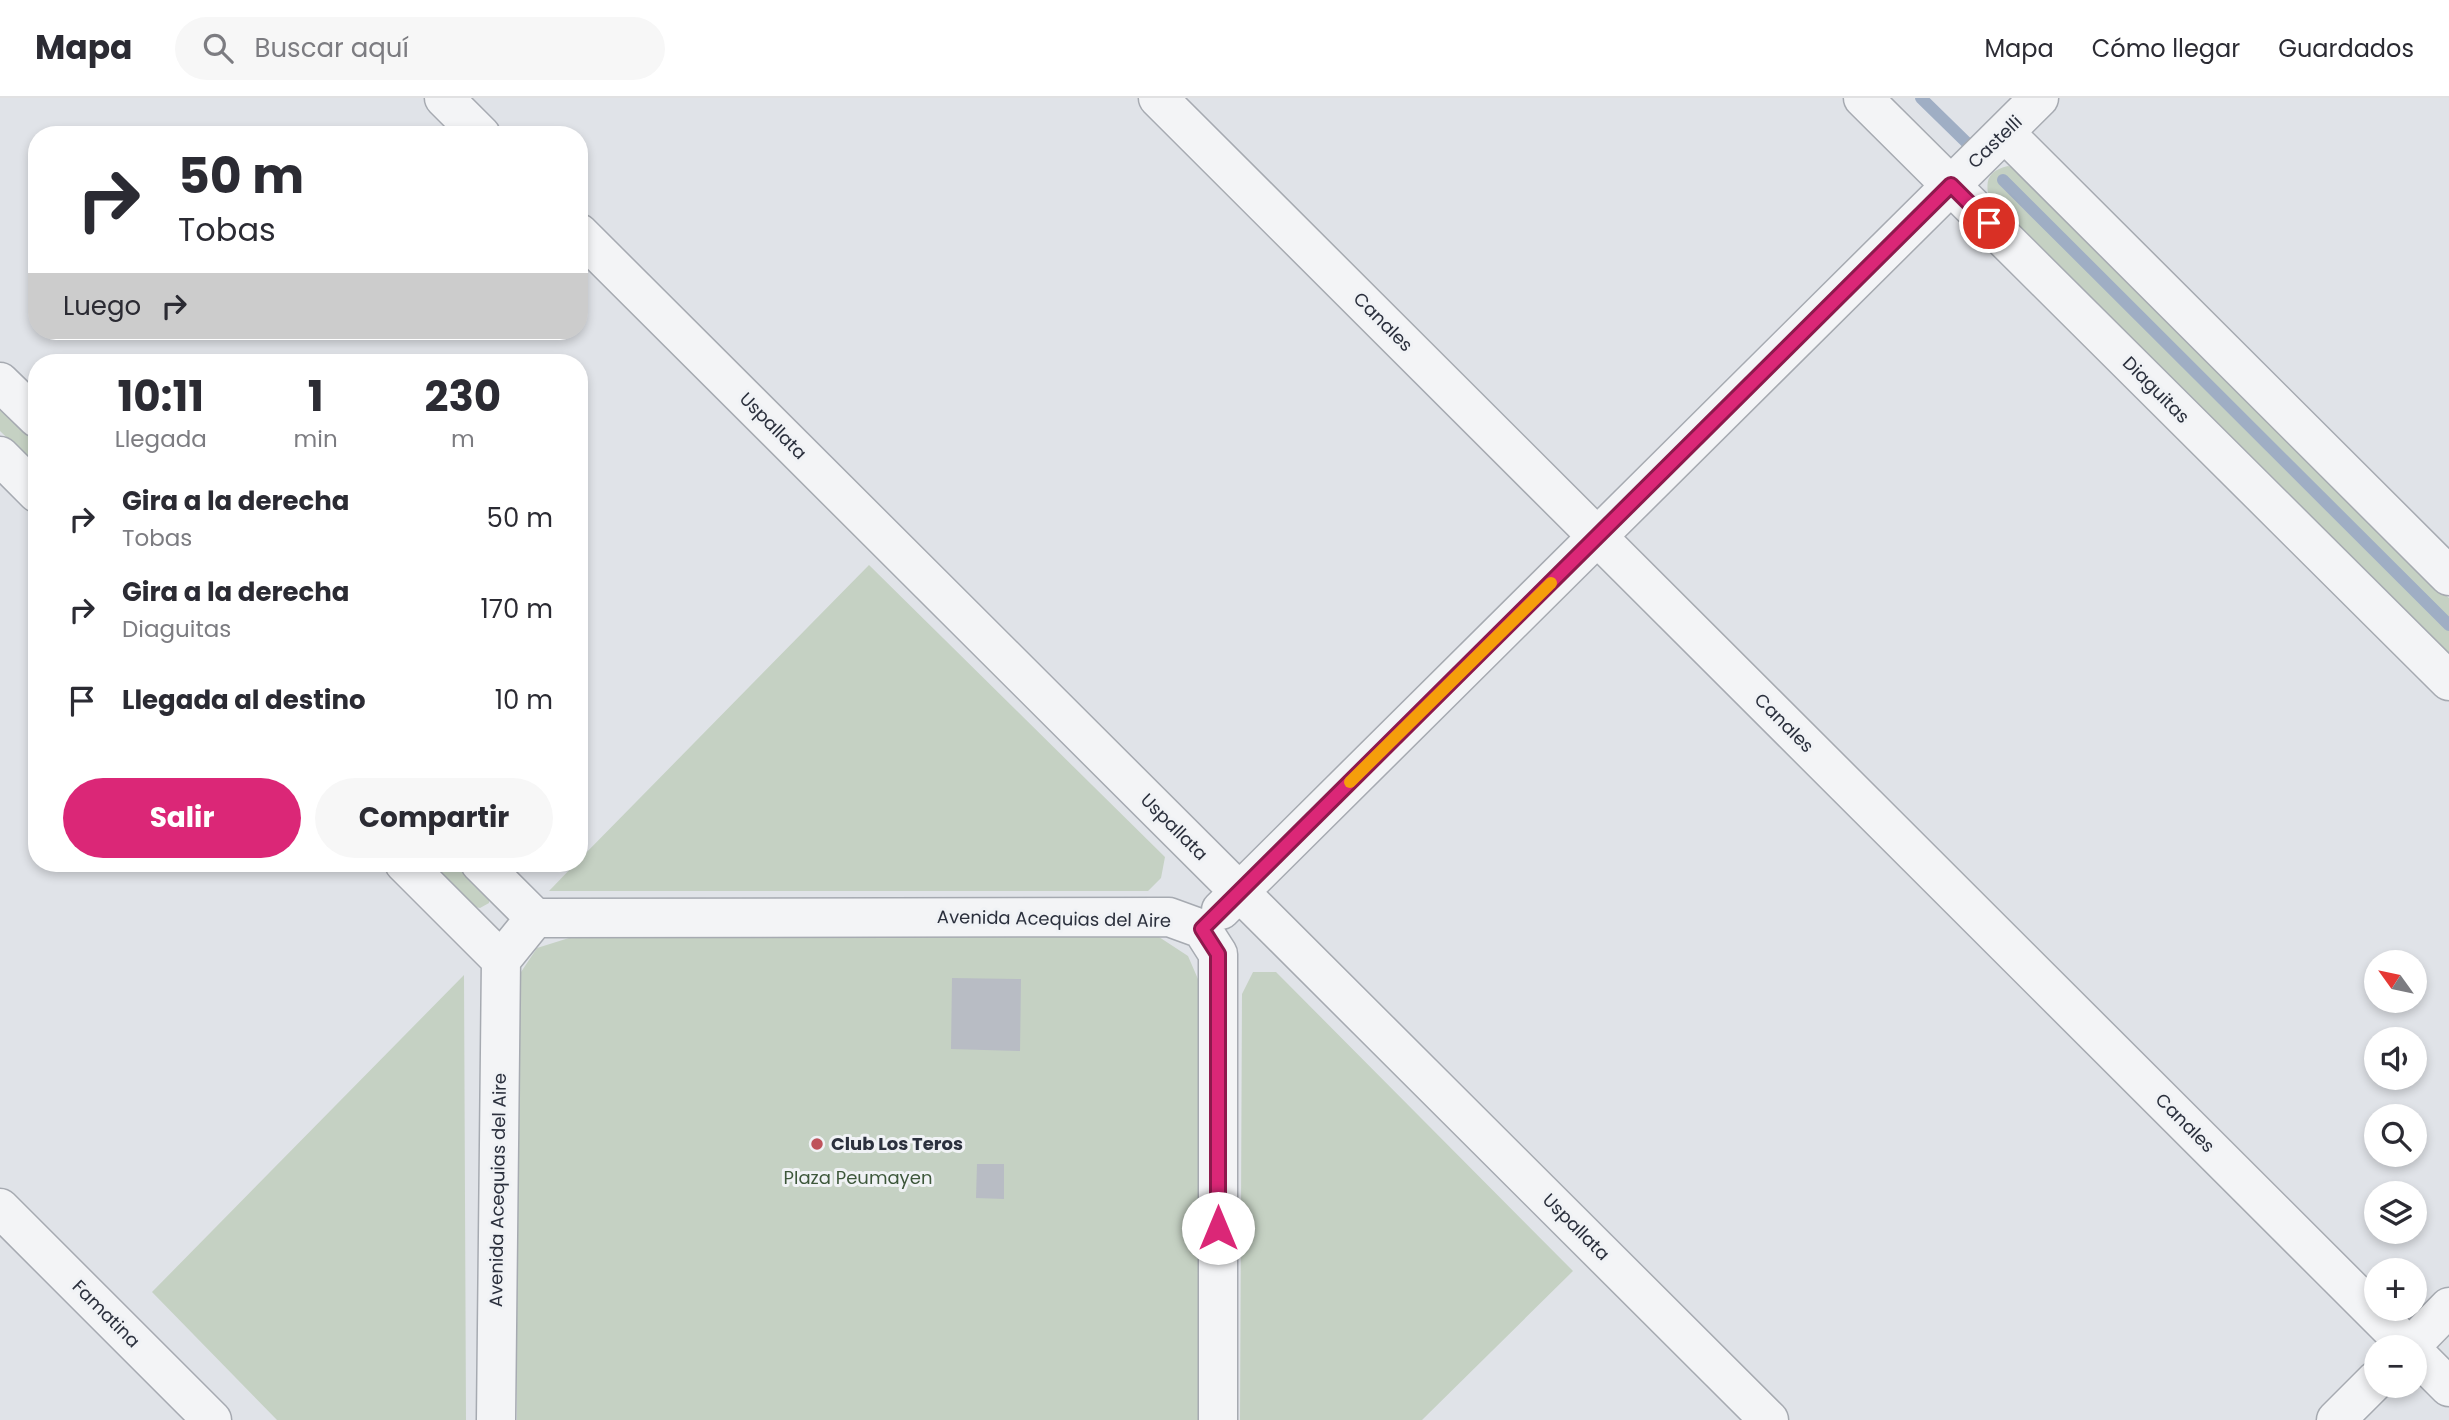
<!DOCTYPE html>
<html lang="es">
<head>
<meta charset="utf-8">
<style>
  :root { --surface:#fff; --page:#f7f7f7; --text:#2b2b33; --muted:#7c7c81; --line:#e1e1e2; --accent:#db2777 }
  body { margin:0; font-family:Poppins,sans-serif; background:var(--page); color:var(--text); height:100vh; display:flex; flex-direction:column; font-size:26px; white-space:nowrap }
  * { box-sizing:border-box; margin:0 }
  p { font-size:23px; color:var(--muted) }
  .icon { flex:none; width:38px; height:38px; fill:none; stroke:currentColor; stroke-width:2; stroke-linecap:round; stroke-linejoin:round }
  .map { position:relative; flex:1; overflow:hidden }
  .details { position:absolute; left:28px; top:256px; width:560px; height:518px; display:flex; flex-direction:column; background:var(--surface); border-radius:28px; box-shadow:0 4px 10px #0003 }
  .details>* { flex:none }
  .guide { position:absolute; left:28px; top:28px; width:560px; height:214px; border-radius:28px; box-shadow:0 4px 10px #0003; background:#fff; color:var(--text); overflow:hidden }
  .needle { width:46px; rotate:303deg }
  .buttons { position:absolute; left:2364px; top:852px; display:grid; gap:14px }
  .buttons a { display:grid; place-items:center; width:63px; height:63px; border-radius:50%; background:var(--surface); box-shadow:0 4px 10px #0003; font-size:35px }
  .pin { position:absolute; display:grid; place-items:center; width:60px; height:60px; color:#fff; margin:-30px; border:4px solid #fff; border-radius:50%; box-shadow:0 2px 7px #0007 }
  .me { position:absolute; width:77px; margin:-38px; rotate:0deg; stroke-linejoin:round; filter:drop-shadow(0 0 5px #0008) }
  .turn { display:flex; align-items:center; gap:24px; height:147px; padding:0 35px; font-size:32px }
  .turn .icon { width:91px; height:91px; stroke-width:2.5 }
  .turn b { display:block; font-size:49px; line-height:60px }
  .then { display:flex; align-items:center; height:66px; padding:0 35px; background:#0003; gap:14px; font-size:26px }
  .eta { display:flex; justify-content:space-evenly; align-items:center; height:119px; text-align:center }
  .eta b { font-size:42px; font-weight:700; line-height:49px }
  .button { display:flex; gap:14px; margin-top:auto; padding:14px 35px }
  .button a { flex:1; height:80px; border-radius:42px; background:var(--accent); color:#fff; font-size:28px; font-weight:700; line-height:80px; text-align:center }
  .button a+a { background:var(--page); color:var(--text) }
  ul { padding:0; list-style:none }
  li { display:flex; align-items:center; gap:21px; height:91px; padding:0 35px }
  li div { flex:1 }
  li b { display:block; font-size:26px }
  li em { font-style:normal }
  header { display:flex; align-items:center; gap:42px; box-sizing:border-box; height:98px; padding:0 35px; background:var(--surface); border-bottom:2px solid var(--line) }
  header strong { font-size:33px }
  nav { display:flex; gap:38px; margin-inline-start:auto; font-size:24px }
  .search { width:490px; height:63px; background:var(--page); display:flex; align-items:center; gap:18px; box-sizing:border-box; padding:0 24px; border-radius:38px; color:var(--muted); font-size:26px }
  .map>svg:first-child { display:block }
  .green { fill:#c5d1c3 }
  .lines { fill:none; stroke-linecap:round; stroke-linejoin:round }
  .stream { stroke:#9faec4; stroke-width:12 }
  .building { fill:#b8bcc4 }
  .minor-casing { stroke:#a6aab1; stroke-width:41 }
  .minor { stroke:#f3f4f6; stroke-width:38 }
  .route-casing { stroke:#8e194d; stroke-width:18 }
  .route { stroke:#db2777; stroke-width:12 }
  .slow { stroke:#f59e0b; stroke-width:12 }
  .poi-dot { fill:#bf535b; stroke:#f0f2f5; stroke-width:2.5 }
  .labels { text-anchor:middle; stroke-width:6; stroke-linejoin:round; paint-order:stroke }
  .street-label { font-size:18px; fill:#2b303d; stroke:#f0f2f5 }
  .poi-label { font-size:18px; font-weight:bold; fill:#2b303d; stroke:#f0f2f5; text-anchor:start }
  .park-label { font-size:18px; fill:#3d573a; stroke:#f0f2f5 }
</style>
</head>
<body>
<header>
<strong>Mapa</strong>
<div class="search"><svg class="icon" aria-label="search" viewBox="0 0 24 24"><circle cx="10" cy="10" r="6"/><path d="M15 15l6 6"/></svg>Buscar aquí</div>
<nav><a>Mapa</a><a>Cómo llegar</a><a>Guardados</a></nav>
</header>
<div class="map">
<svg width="2449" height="1322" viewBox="0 0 2449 1322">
  <rect width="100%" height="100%" fill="#e0e3e8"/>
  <path class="green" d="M2008,68l10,3 431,429v57l-460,-458c-5,-19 2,-27 19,-31z
    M0,304l37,37v28l-37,-36z
    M869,467l296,292 -4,21 -13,13h-599l27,-28h3v-3z
    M431,765h28l30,30v10l-9,5 -5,-1z
    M1123,838l36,1 29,19 13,30 -3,434h-681l-2,-415 6,-33 16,-24 32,-10z
    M1253,874h23l297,299 -151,149h-182l2,-426z
    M464,877l2,445h-189l-125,-128z"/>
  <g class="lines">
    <path class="stream" d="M1921,0l45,44
      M2003,82l446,445"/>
  </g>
  <path class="building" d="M952,880l69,1 -1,72 -69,-2z
    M977,1066h27v35l-28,-1z"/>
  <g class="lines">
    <defs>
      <path id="minor" d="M444,0l37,37
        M1158,0l1252,1250
        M1863,0l586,583
        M2005,35l444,443
        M579,135l1190,1187
        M0,284l37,36
        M0,358l37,37
        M404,765l97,97
        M480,765l55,55 634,-1 33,12 16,25v466
        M1221,812l818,-812
        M0,1110l212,212
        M2409,1250l40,-41
        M2415,1255l34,34
        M496,1322l5,-460 34,-42
        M2336,1322l40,-40"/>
    </defs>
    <use href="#minor" class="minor-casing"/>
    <use href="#minor" class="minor"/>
  </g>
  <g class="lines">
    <defs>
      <path id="route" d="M1218,1130v-274l-16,-25 749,-744 38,38"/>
    </defs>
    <use href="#route" class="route-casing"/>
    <use href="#route" class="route"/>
    <path class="slow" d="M1350,684l201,-199"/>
  </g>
  <circle class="poi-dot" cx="817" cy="1046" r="7"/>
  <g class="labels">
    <g class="street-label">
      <text transform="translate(1995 44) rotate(-44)" y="6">Castelli</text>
      <text transform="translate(1383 224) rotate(45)" y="6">Canales</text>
      <text transform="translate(2156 292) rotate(45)" y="6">Diaguitas</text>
      <text transform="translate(773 328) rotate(45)" y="6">Uspallata</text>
      <text transform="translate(1784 625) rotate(45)" y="6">Canales</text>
      <text transform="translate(1174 729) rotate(45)" y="6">Uspallata</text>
      <text transform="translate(1054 821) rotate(1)" y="6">Avenida Acequias del Aire</text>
      <text transform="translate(2185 1025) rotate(45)" y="6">Canales</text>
      <text transform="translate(498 1092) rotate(-89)" y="6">Avenida Acequias del Aire</text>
      <text transform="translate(1576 1129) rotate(45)" y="6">Uspallata</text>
      <text transform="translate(106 1216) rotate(45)" y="6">Famatina</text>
    </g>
    <g class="poi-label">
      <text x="831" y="1052">Club Los Teros</text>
    </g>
    <g class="park-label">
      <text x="858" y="1086">Plaza Peumayen</text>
    </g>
  </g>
</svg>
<div class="buttons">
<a><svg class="needle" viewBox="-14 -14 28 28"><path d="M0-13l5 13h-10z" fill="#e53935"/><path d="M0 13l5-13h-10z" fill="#7c7c81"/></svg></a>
<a><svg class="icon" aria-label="sound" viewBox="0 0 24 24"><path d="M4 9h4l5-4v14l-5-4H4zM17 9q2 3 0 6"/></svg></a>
<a><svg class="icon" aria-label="search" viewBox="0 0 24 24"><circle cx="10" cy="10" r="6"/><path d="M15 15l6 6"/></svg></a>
<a><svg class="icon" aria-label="layers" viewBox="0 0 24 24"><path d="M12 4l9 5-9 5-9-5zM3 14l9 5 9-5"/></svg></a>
<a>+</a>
<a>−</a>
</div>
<div class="pin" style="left:1989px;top:125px;background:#d93025"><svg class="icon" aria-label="arrive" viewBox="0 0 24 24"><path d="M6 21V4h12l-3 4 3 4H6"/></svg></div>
<svg class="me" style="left:1218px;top:1130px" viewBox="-20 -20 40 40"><circle r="19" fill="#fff"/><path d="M0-13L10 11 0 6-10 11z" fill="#db2777"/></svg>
<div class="guide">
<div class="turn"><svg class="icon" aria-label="right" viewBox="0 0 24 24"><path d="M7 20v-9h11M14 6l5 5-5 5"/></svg><div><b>50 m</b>Tobas</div></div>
<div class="then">Luego<svg class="icon" aria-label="right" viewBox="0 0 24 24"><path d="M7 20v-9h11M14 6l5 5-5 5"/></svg></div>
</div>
<section class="details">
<div class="eta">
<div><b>10:11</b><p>Llegada</p></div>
<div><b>1</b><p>min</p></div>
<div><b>230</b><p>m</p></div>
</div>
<ul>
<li><svg class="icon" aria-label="right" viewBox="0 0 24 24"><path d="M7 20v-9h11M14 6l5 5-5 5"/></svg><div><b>Gira a la derecha</b><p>Tobas</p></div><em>50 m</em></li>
<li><svg class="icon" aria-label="right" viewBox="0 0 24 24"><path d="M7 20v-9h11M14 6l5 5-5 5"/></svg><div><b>Gira a la derecha</b><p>Diaguitas</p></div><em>170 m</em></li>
<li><svg class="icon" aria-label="arrive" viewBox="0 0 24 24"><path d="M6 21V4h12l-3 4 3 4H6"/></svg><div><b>Llegada al destino</b></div><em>10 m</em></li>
</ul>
<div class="button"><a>Salir</a><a>Compartir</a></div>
</section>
</div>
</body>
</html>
